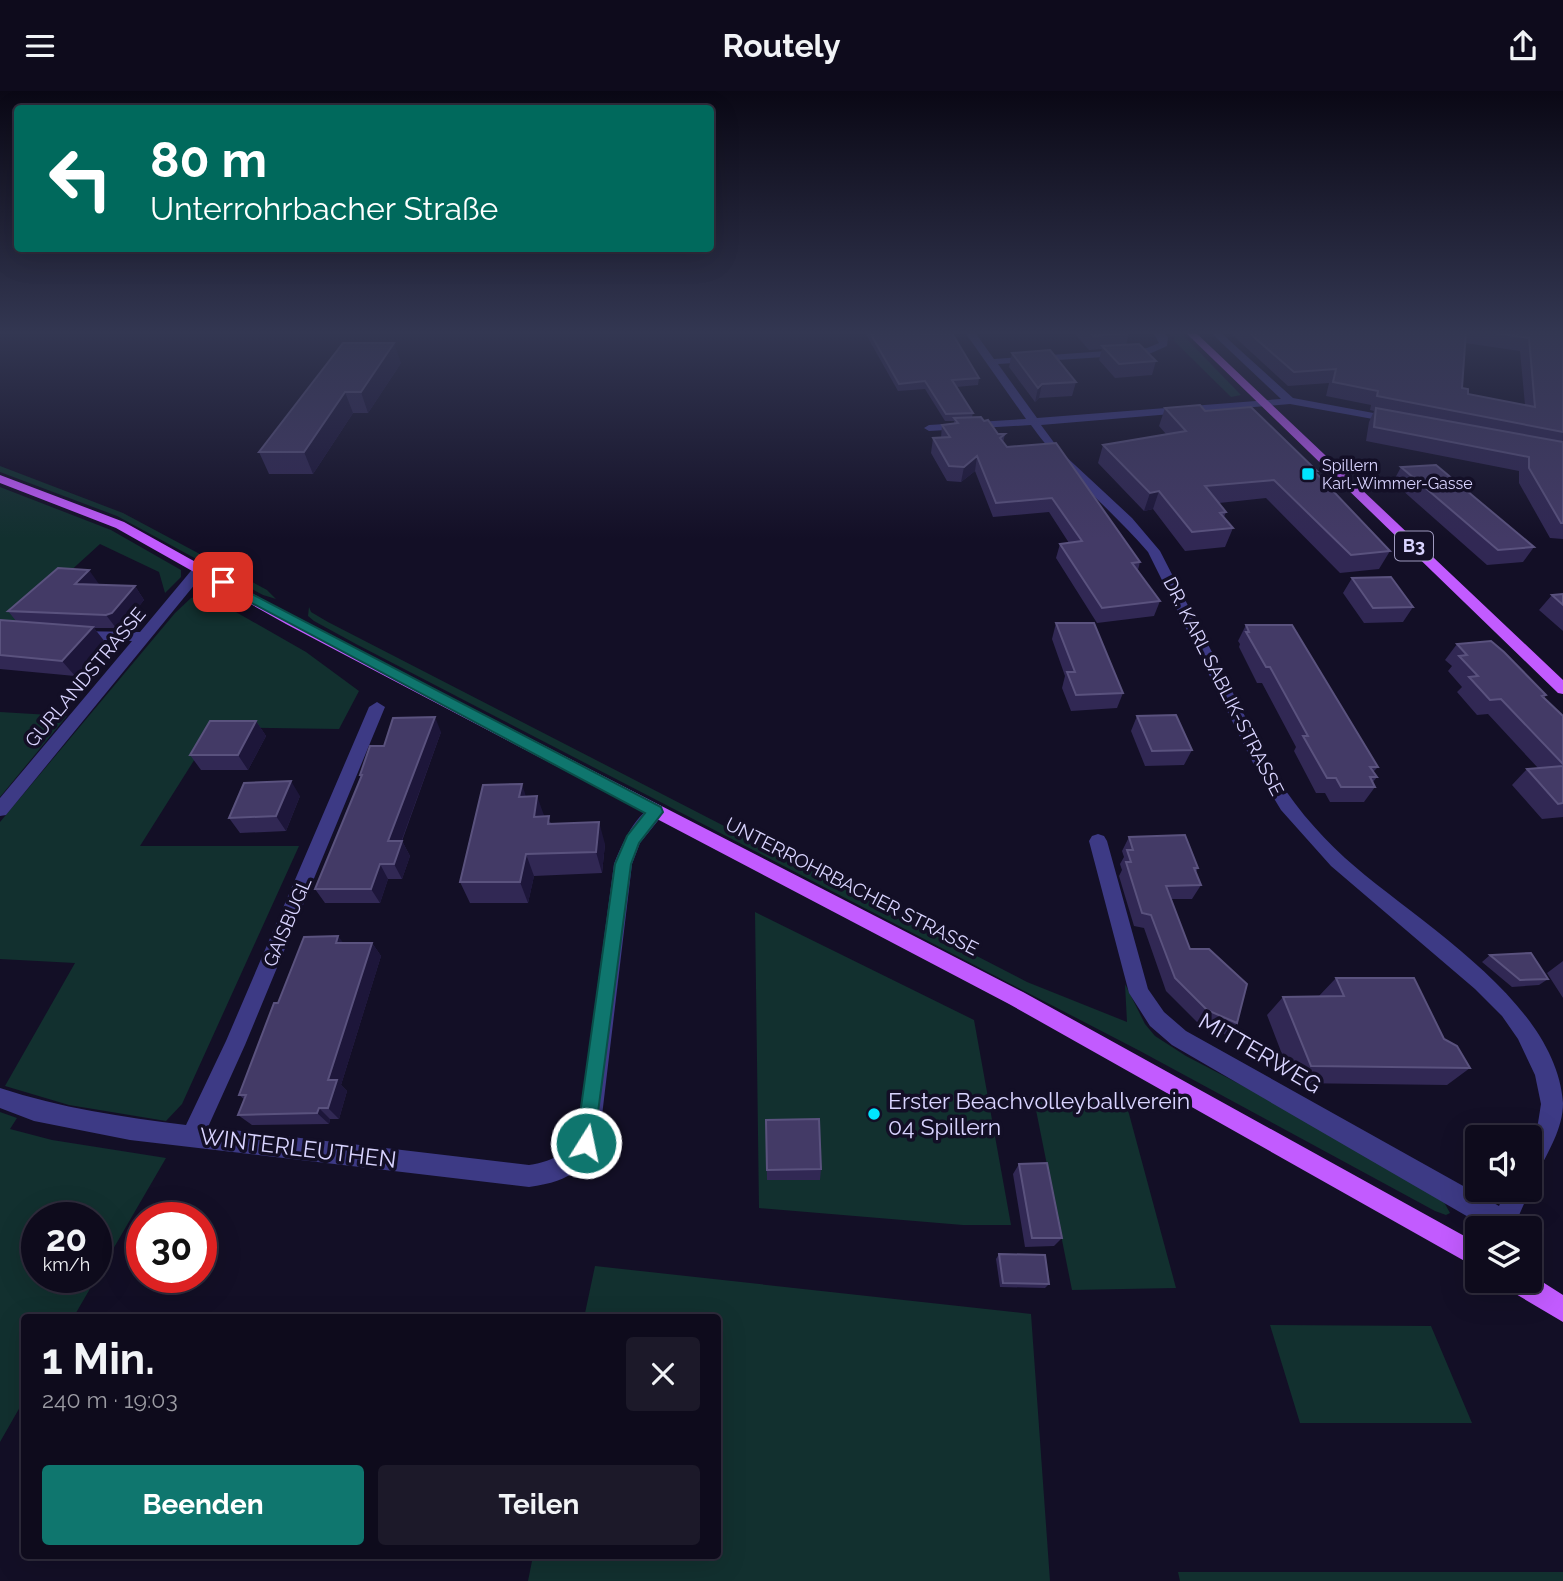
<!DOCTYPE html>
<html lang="de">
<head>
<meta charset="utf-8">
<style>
  :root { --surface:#0e0b1c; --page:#1c1929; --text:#f1f3f6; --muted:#9b9ba3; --line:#2e2b3b; --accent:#0f766e }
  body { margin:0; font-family:Raleway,sans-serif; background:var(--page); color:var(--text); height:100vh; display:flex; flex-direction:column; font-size:26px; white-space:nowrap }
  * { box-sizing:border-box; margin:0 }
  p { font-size:23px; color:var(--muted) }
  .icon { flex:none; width:38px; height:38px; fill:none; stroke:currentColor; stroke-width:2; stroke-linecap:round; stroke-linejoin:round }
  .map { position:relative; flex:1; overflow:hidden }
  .details { position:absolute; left:21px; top:1223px; width:700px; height:245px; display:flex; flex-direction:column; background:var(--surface); border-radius:7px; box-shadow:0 7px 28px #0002,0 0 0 2px var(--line) }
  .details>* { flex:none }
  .guide { position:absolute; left:14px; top:14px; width:700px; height:147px; border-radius:7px; box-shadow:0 7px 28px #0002,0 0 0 2px var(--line); background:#00695c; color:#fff; overflow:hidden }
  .controls { position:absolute; left:1465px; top:1034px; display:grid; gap:14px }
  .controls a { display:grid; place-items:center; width:77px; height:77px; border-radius:7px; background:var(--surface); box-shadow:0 7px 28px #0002,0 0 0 2px var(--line); font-size:35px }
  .speed { position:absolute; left:21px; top:1111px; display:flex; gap:14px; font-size:35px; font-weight:700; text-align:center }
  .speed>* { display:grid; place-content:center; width:91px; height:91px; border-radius:50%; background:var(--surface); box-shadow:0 7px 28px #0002,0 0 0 2px var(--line); line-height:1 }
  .speed small { font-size:18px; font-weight:400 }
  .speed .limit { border:10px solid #d22; background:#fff; color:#111 }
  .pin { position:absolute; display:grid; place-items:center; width:60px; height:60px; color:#fff; margin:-30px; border-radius:14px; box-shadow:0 4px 10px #0006 }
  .me { position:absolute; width:77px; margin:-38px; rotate:10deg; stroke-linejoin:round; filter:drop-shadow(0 0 5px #0008) }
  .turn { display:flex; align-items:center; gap:24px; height:147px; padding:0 21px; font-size:32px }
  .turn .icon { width:91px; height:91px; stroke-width:2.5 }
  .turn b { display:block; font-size:49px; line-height:60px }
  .round { display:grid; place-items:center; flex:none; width:74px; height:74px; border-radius:7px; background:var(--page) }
  .summary { display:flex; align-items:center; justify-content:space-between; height:119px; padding:0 21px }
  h1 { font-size:42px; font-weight:700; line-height:52px }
  .cta { display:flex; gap:14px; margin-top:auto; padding:14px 21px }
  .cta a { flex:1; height:80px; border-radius:7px; background:var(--accent); color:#fff; font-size:28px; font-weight:700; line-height:80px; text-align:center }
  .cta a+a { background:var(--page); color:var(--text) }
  header { display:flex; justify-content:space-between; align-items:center; height:91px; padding:0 21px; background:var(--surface); font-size:32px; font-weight:700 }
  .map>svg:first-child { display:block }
  .green { fill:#12302f; fill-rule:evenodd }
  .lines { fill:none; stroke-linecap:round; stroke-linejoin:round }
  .minor { fill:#3d3a85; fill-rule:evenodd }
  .major { fill:#c25bff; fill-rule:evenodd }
  .wall { fill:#312854; fill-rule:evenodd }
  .shaded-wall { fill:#1d163a }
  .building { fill:#433a66; stroke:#5a527e; stroke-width:2 }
  .route { fill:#0f766e; stroke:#0a4d48; stroke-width:2 }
  .poi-dot { fill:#00e5ff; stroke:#130f26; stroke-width:2.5 }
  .labels { text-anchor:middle; stroke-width:7; stroke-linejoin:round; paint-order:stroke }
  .far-poi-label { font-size:16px; fill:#d9d4ff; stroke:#130f26; text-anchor:start }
  .shield { fill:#130f26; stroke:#9e99be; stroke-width:2 }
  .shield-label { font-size:18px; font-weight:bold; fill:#d9d4ff }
  .street-label { font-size:19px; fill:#d9d4ff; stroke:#130f26 }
  .near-street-label { font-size:23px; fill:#d9d4ff; stroke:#130f26 }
  .near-poi-label { font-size:23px; fill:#d9d4ff; stroke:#130f26; text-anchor:start }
</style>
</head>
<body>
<header><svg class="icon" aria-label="menu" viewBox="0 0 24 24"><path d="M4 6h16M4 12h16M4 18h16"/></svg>Routely<svg class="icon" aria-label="share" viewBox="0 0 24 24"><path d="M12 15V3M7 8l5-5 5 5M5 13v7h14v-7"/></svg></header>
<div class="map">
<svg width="1563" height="1490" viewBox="0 0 1563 1490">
  <rect width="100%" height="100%" fill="#130f26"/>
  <path class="green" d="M1167,240h12l62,64 -10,2 -58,-57 2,-1z
    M0,375l123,47 144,77 9,9 -13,-4 -146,-79 -117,-44z
    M0,396l111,43 70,40v7l-16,16 -6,-21 -59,-28 -100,91z
    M206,504l100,57 53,39 -20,38 -124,-2 -75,119h159l-117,258 -16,17 -97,-16 -64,-19 70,-123 -75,-4v-137l175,-209 16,-15z
    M309,516l2,5 17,10 699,360 100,40 -2,-38 20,40 10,12 31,20 82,43 176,103 6,11 -4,2 -11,-4 -295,-160 -784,-407 -42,-23 -6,-5z
    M0,621l67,4 -67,81z
    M755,821l219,108 37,205h-48l-204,-17z
    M1125,1008l51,189 -104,2 -38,-190z
    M0,1021l17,6 -7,11 42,11 114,18 -93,160h-49v82l-24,42zM37,1127h59v59h-59z
    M595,1175l436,48 19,267h-522l5,-25h185v-238h-134z
    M1270,1234l161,1 41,97h-172z
    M1178,1481h385v9h-383z"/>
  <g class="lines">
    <path class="minor" d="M964,240h10l20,28 153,-11 12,-5 -7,-12h10l6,6 -1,9 -18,8 -151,10 39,54 244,-19 -72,-68h10l74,67 102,19 5,3 -5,3 -105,-19 -249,21 20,27 71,66 28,33 111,216c19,34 45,64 74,91 70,63 211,142 218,245 0,26 -15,48 -25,70l-8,3v-35l8,-18 3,-19 -6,-29 -17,-36 -16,-23 -27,-27 -144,-123 -50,-56 -26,-43 -107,-215c-38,-44 -83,-79 -117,-127l-102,6 -5,-3 5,-3 97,-6z
      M200,474l7,4 -2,3 -199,243 -6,1v-18l132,-157 -54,-2 -5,-2v-6l67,1 55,-66z
      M377,611l8,5 -140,338 -37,82 321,38c27,-4 42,-14 50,-41l35,-260c6,-16 26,-63 48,-57l3,5 -25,31 -8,21 -31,260c-11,43 -28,57 -72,63l-399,-47 -96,-19 -34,-13v-20c60,20 123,29 186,37l40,-84 143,-334z
      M1098,743l6,2 3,5 41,148 16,23 22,19 313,175 7,-16h24l-17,39h-24l-317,-184 -22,-19 -21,-33 -40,-152 3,-5z"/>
    <path class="major" d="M1184,240h10l369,349v14l-5,-1z
      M0,384l124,47 172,96 727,374 454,251v25l-468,-264 -723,-380 -170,-96 -116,-45z
      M1530,1183l33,21v27l-54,-32 -3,-9h24z"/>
  </g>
  <path class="wall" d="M864,240h54l61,47 -1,7 -22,2 17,26 -1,4 12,4 14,13h7l-2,9 4,4 133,115 -2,8 22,31 -6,15 -57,7 -41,-65 4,-14 9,-1 -20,-31 -56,5 -18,-46 -14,11 -14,-1 -16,-28 2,-15h8l1,-13 12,-1v-3h-9l-20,-32 -27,2z
    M1076,240h50l3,2 -3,12 30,16 -4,14 -37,3 -16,-18 3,-11 -13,1 -14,-16z
    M1228,240h335v208l-13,-1 -31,-55v-12l-153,-30 3,-19 5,-11 -4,-1 1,-5 -45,-9 3,-13 -41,3zM1465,252l55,8 5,54 -57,-11 -6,-6z
    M343,252l58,20 -33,50h-15l-40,61h-44l-10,-22z
    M1012,262l64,29 -4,14 -33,2 -4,4 -26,-35z
    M1165,317l40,3 112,60 -1,3 74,77 -11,18 -39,4 -74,-75 -47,5 7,9 -2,5 9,11 -8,19 -40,4 -32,-42 -9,2 -46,-48 5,-18 63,-11 -7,-8z
    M1401,376l133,80 -11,15 -36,3 -94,-83z
    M1352,487l61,29 -10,15 -39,1 -21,-30z
    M99,493l-1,1 37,1 9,14 -22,27 -6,1h-22l11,14 -30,34 -75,-7v-49l16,1 -8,-10z
    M1563,503v37l-24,-21 13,-15z
    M1056,532l67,70 -6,15 -46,3 -9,-23 3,-12 -13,-37z
    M1246,534l132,142 -5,5 4,5 -4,5 2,5 -11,15h-34l-5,-9h-9l-22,-42 2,-4 -34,-64h-5l-18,-36 1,-3 -2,-3z
    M1457,553l89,51 -2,3 19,18v101l-21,2 -30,-34 15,-16 11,-1 -50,-54 -11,1 -20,-23 5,-5 -14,-16 4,-5 -7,-6z
    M1137,625l55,34 -8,15 -39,1 -14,-35z
    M256,630l10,15 -18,34h-47l-11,-15z
    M441,641l-39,109 8,15 -8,23h-14l-8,24h-55l-10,-14 46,-111 -1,-3 24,-29z
    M300,705l-14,35 -46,2 -11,-15z
    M526,705l25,27 54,21 -3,29 -68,3 -6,27h-58l-10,-21z
    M1129,746l69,31 -2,4 5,13 -9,14h-21l19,50 47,74 -11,12 -28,-12 -32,-32 -22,-63 -10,-2 -15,-50 3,-6 -2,-6 4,-7 -2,-6z
    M343,852h29l9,13 -40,129 6,6 -8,28h-9l-1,5 -77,1 -14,-10 6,-16 -5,-4 39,-92z
    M1490,864l58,24 -9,6 -27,2 -30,-25z
    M1563,870v37l-16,-25z
    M1336,887l108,61 26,29 -23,17 -154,-2 -26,-68 16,-18h35z
    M766,1029l55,49 -1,11h-53z
    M1019,1073l43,74 -8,8 -29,1 -12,-73z
    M999,1163l50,30 -4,4 -45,-1 -4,-28z"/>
  <path class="shaded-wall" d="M394,252l7,20 -33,50 -7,-21z
    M1042,293l-3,14 -4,4 3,-14z
    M345,301l8,21 -40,61 -9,-22z
    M977,365l-2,15 -14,11 3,-15z
    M1159,400l-6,18 -9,2 6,-18z
    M89,479l10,14 -14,14 -10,-14z
    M135,495l9,14 -22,27 -6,1 -10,-13z
    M93,536l12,15 -30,34 -13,-15z
    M435,626l6,15 -45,124 -8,-15z
    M256,630l10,15 -18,34 -10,-15z
    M291,690l9,15 -14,35 -10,-15z
    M522,693l7,22 -10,-9z
    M537,705l8,22 -11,-1z
    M599,731l6,22 -3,29 -6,-21z
    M402,750l8,15 -8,23 -8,-15z
    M526,763l8,22 -6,27 -8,-21z
    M380,773l8,15 -8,24 -9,-14z
    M338,845l10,13 -12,-6z
    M372,852l9,13 -40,129 6,6 -8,28 -11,-11v-28z
    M319,1017l11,11 -1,5 -12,-11z"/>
  <path class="building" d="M869,240h49l4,3 30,-1 27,45 -27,2 21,33 -27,1 -21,-33 -26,3z
    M1088,240h38l3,2 -36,3z
    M1247,240h219l-4,57 6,1v5l67,13 -6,-69 -48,-7h82v101l-186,-36 1,-5 -45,-9 3,-13 -42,3z
    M343,252h51l-33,49h-16l-41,60h-45z
    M1139,253l17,17 -37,3 -17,-18z
    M1050,259l26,32 -34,2 -4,4 -26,-35z
    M1200,314l5,6 46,-4 66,64h-3l76,80 -39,4 -77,-75 -69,6 21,26 -6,1 13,15 -41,4 -33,-41 -9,2 -47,-48 83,-14 -21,-23z
    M1376,317l187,34v81h-2l-32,-55v-11l-155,-30z
    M981,326l3,4 4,-1 10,14h7l-5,4 7,9 49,-4 84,119 -8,1 28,38 -58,7 -42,-64 22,-3 -30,-43 -56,5 -19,-47 -13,11 -15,-1 -16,-28 17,-1 -8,-12 16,-2 -4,-5z
    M1436,374l98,82 -36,3 -97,-83z
    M58,477l31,2 -14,14 60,2 -23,27 -6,2 -98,-4z
    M1391,486l22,30 -40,1 -21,-30z
    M1563,503v11l-11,-10z
    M0,529l93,7 -31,34 -62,-6z
    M1056,532h38l29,70 -47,2 -9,-23h8z
    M1246,534h46l86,142h-8l7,10h-7l5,10h-34l-5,-9h-9l-24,-42h5l-38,-69h-4l-20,-35h3z
    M1491,550l13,11 42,43 -4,1 21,20v48l-62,-65 -11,1 -21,-23 9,-1 -19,-20 8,-1 -10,-11z
    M1176,624l16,35 -40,1 -15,-35z
    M435,626l-47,124h14l-8,23h-14l-9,25h-56l47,-114h-2l10,-29h14l9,-28z
    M210,630h46l-18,34h-48z
    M1563,675v37l-5,1 -31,-35z
    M291,690l-15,35 -47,2 15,-35z
    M522,693l-3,13 18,-1 -3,21 15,-1 -1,8 51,-2 -3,30 -70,2 -6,28h-60l23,-97z
    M1185,744l13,33h-4l7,17 -35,1 24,63h19l38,35 -10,39 -30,-13 -32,-32 -24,-63 -9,-2 -16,-51h5l-4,-12h6l-4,-13z
    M338,845l-2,7h36l-44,137h9l-9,28h-9l-2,5 -79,2 8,-20h-7l35,-92h4l26,-66z
    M1531,862l17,26 -28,1 -30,-25z
    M1336,887h78l30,61 13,7 13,22 -159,-2 -28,-69 61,-1z
    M819,1028l2,50 -54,1 -1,-50z
    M1047,1072l15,75h-30l-13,-74z
    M999,1163l46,1 4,29 -46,-1z"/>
  <linearGradient id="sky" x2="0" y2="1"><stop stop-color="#0a0815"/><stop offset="0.54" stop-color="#333752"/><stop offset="1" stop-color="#333752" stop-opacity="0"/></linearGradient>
  <rect width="1563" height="448" fill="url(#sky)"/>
  <path class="route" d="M223,488l438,228 2,5 -24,31 -8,21 -38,286 -7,3 -7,-3 -3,-7 39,-279 12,-28 18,-23 -427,-228 -2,-3z"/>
  <g class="poi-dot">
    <rect x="1301" y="376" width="14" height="14" rx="3.5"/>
    <circle cx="874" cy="1023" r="7"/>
  </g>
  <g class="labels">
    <g class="far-poi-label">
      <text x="1322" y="380">Spillern<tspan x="1322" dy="18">Karl-Wimmer-Gasse</tspan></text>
    </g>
    <rect class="shield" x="1395" y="440.5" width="38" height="29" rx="5"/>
    <g class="shield-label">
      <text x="1414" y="461">B3</text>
    </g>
    <g class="street-label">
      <text transform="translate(85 586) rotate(-50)" y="7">GURLANDSTRASSE</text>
      <text transform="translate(1224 595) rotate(63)" y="7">DR. KARL SABLIK-STRASSE</text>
      <text transform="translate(852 795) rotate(27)" y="7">UNTERROHRBACHER STRASSE</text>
      <text transform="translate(287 831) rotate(-67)" y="7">GAISBUGL</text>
    </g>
    <g class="near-street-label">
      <text transform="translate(1260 962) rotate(30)" y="8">MITTERWEG</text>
      <text transform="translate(298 1057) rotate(7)" y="8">WINTERLEUTHEN</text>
    </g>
    <g class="near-poi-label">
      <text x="888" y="1018">Erster Beachvolleyballverein<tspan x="888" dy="26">04 Spillern</tspan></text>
    </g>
  </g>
</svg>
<div class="controls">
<a><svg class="icon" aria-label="sound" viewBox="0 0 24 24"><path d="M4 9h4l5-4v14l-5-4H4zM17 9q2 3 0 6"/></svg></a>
<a><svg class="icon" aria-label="layers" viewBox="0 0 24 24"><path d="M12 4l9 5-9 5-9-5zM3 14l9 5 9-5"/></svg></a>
</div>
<div class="speed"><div>20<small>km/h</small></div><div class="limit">30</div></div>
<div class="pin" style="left:223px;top:491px;background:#d93025"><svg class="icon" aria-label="arrive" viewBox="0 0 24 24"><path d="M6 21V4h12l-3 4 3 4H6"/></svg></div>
<svg class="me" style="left:586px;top:1052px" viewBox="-20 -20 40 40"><circle r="17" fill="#0f766e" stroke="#fff" stroke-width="3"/><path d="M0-11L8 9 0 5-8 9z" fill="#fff"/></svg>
<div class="guide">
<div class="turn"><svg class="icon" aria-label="left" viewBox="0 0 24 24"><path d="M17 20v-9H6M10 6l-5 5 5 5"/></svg><div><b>80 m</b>Unterrohrbacher Straße</div></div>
</div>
<section class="details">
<div class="summary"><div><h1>1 Min.</h1><p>240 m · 19:03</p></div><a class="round"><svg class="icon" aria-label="close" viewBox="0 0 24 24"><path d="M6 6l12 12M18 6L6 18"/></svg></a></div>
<div class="cta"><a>Beenden</a><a>Teilen</a></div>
</section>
</div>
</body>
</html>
